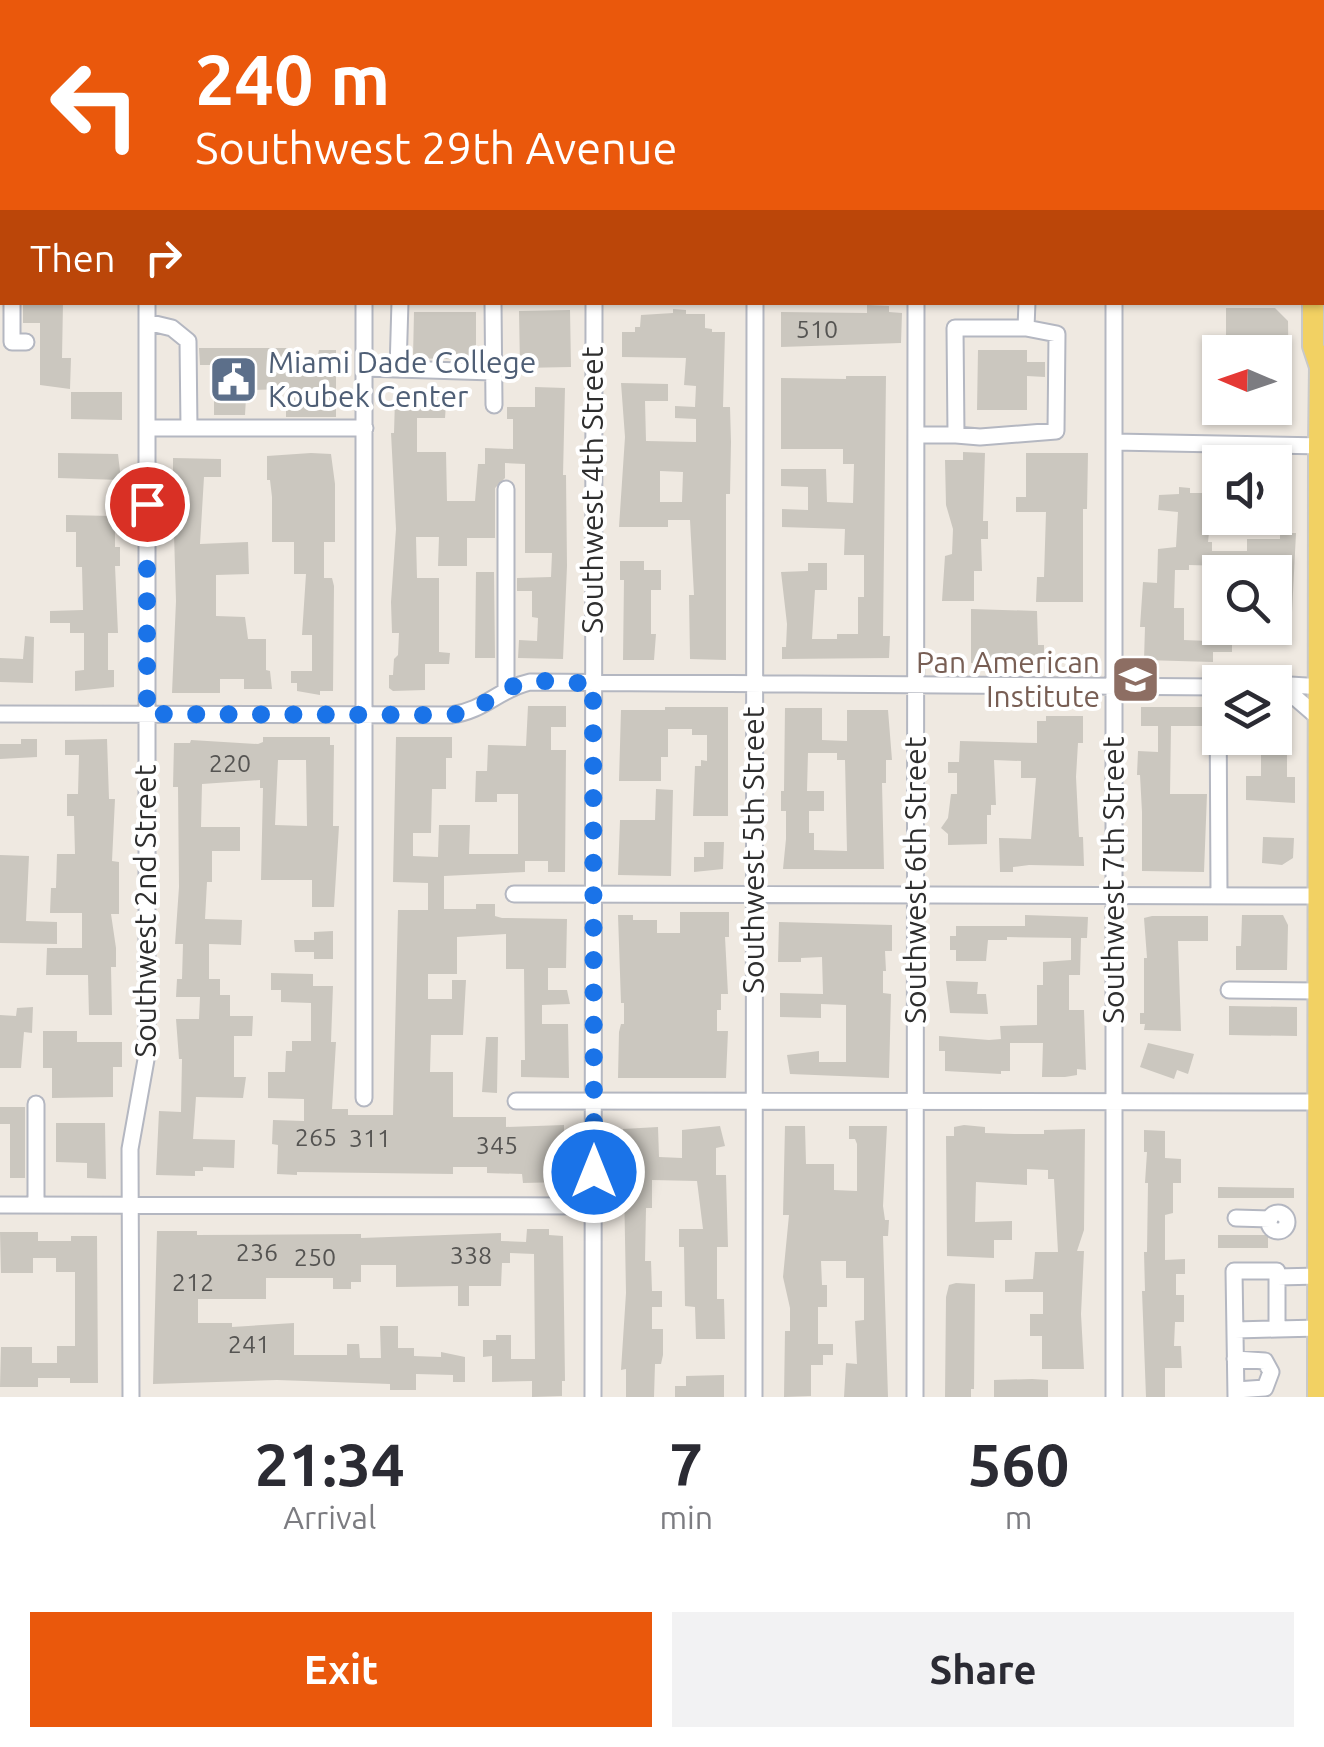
<!DOCTYPE html>
<html lang="en">
<head>
<meta charset="utf-8">
<style>
  :root { --surface:#fff; --page:#f2f2f3; --text:#2b2b33; --muted:#7c7c81; --accent:#ea580c }
  body { margin:0; font-family:Ubuntu,sans-serif; background:var(--page); color:var(--text); height:100vh; display:flex; flex-direction:column; font-size:38px; white-space:nowrap }
  * { box-sizing:border-box; margin:0 }
  p { font-size:32px; color:var(--muted) }
  .icon { flex:none; width:55px; height:55px; fill:none; stroke:currentColor; stroke-width:2; stroke-linecap:round; stroke-linejoin:round }
  .map { position:relative; height:1397px; overflow:hidden }
  .side { display:flex; flex-direction:column; background:var(--surface); flex:1 }
  .side>* { flex:none }
  .banner { position:absolute; left:0px; top:0px; width:1325px; height:305px; box-shadow:0 2px 8px #0004; background:#ea580c; color:#fff; overflow:hidden }
  .needle { width:65px; rotate:272deg }
  .buttons { position:absolute; left:1202px; top:335px; display:grid; gap:20px }
  .buttons a { display:grid; place-items:center; width:90px; height:90px; border-radius:0px; background:var(--surface); box-shadow:0 2px 8px #0004; font-size:50px }
  .pin { position:absolute; display:grid; place-items:center; width:85px; height:85px; color:#fff; margin:-42px; border:5px solid #fff; border-radius:50%; box-shadow:0 2px 10px #0007 }
  .me { position:absolute; width:110px; margin:-55px; rotate:0deg; stroke-linejoin:round; filter:drop-shadow(0 0 8px #0008) }
  .turn { display:flex; align-items:center; gap:35px; height:210px; padding:0 30px; font-size:45px }
  .turn .icon { width:130px; height:130px; stroke-width:2.5 }
  .turn b { display:block; font-size:70px; line-height:85px }
  .then { display:flex; align-items:center; height:95px; padding:0 30px; background:#0003; gap:20px; font-size:38px }
  .eta { display:flex; justify-content:space-evenly; align-items:center; height:170px; text-align:center }
  .eta b { font-size:60px; font-weight:600; line-height:70px }
  .button { display:flex; gap:20px; margin-top:auto; padding:20px 30px }
  .button a { flex:1; height:115px; border-radius:0px; background:var(--accent); color:#fff; font-size:40px; font-weight:600; line-height:115px; text-align:center }
  .button a+a { background:var(--page); color:var(--text) }
  .map>svg:first-child { display:block }
  .building { fill:#cbc7bf; fill-rule:evenodd }
  .lines { fill:none; stroke-linecap:round; stroke-linejoin:round }
  .minor-casing { stroke:#b4b7c1; stroke-width:19 }
  .major-casing { stroke:#c9c9c9; stroke-width:24 }
  .highway-casing { stroke:#c9c9c9; stroke-width:26 }
  .minor { stroke:#fff; stroke-width:15 }
  .major { stroke:#f2d163; stroke-width:20 }
  .highway { stroke:#ffa35c; stroke-width:22 }
  .route { stroke:#1a73e8; stroke-width:18; stroke-dasharray:0 32.4 }
  .labels { text-anchor:middle; stroke-width:8; stroke-linejoin:round; paint-order:stroke }
  .number-label { font-size:25px; fill:#555452 }
  .service-label { font-size:30px; fill:#4e5e75; stroke:#fff; text-anchor:start }
  .street-label { font-size:30px; fill:#2e2e2e; stroke:#fff }
  .education-label { font-size:30px; fill:#785e54; stroke:#fff; text-anchor:end }
</style>
</head>
<body>
<div class="map">
<svg width="1324" height="1397" viewBox="0 0 1324 1397">
  <rect width="100%" height="100%" fill="#efe9e1"/>
  <path class="building" d="M23,302h40l-1,56h9l-1,31 -30,-4v-62h-17z
    M867,305l22,1v6l13,1 -1,30 -120,4v-35l86,1z
    M1226,308h49l13,13 1,74h-14v-43h-49z
    M673,309l13,1v4h19v14l7,1v3h13l-2,75h7l1,35 -1,52h-4v166l-36,-1 -1,-64h5l-4,-75h-22v7h-49l6,-90 -4,-54 47,1v17h-23l1,40 50,1v-23l-21,-1v-12l20,1 1,-21 -12,-1 2,-27 -64,-1v-25h13v-5h5l1,-12 32,-2zM660,471l23,1 -1,30h-22z
    M570,310l1,57 -51,1 -1,-57z
    M414,312h62v48l-63,-2z
    M199,348h90l4,16h23l3,-14h17v67h-50v-28l-34,1v8h-6l-1,17h-31v-50h-14z
    M978,350h49v12h18v15l-18,-1v34h-50z
    M846,376h40l-3,260h7l-1,22 -107,1v-12h4l1,-23 -6,-52 27,-1v-8h19v27h-12l-3,49h25v-5h21v-37h6v-42h-20l1,-26 -63,-2v-18l26,1v-23l-27,-1v-17h45l1,33 26,1 1,-39h-11v-15h-62v-71l65,1z
    M535,387l30,1 -2,87h3l1,91 -4,93 -45,-1 1,-18 18,1 1,-23 -6,-1v-26h-15v-13l34,-1 1,-24h-27v-89l-20,-1v15l-10,10v50h-28v28h-29l1,-29h-23l1,41h22v74l11,1 -1,11h-24v26l-32,1 -4,-3v-13h4l1,-16 4,-4 1,-22h-7l-1,-31 5,-73 -5,-96h3l1,-34h23v-9l29,1 -2,27h-28v34h29l1,49h28l3,-37h7v-16l28,1v-30h-6v-12h28z
    M71,392h51v28l-51,-1z
    M963,452l22,1 -2,68h5v18h-7l1,32h-8v30h-32l3,-45 7,-2 1,-25 -7,-24 -1,-45h18z
    M58,453l60,1 3,26 -63,-2z
    M311,453l20,1 4,30v58h-11v36h8l2,8 -1,105h-13v4l-23,-4v-8h-6v-12h21v-36h-10l4,-61h-12v-32h-22v-45l-2,-17h-3v-24z
    M1026,453h62l-1,56h-4v93h-47l1,-25h7l2,-65h-30v-15h10z
    M173,458l48,1v18h-17l-4,67 48,-2 1,32 -33,1v41l29,1 3,22h18v31l4,1 2,18h-28v-10h-24v14h-48l4,-92 -3,-101h6v-23h-6z
    M1179,487l11,1v5h18v12h4l-4,37h4v9h35v-12h33v-6h16l-5,99h-16v-60h-51v-6l-35,-1v5h-14l-1,38h10v32l48,2v10h-19v10l-69,-2 1,-33h-5l3,-45 14,1 1,-34 18,-2 2,-35 -20,-2 1,-15 20,-1z
    M66,515l46,1v8h3v23h5v19h-5l3,67h-10v37h6v17l-39,4v-20l9,-1v-37h-14v-10h-20v-12l33,-1 -1,-43h-6v-35h-10z
    M620,561h24v9h17v20h-10v44h5l-2,26h-31l1,-80h-4z
    M476,572h18l1,86h-20z
    M971,609l66,2 1,34h6v12h-11v8l-62,-2z
    M25,636l9,1 -1,46 -33,-1v-24l23,1z
    M528,706h38v21h-15v23h15l-1,122h-17v-11h-23v11l-81,4v33h32v-5h19v12l7,2 65,1 -1,49h-18v22h19l3,14 -28,1v19h26l1,54 -48,-1v-17h4l-1,-91h-18v-35l-49,3v37h-29v25h24v-19h14l-3,55h-32l-1,37h23v45h53v10l58,-2v57l-41,1 -1,-9 -35,-1v-6h-34v7l-156,-2v3l-20,-1 1,-29 -6,-1 1,-24 31,1v-22l-36,-1v-26h17l1,-21h6v-10h19v-38l-30,-1v-12h-10v-17l42,1v12h20l-2,56h5l-4,67h16v6h45l5,-205h30v-27l-35,-1 3,-145h56v21h-6v31h-14l-1,44h-18v23l25,1 1,-32h31l-1,29h49v-60h-21v8h-22l1,-31h11l1,-26 38,1z
    M1275,706h12v71h8v26l-49,-3v-24h15v-38h14z
    M665,707h63v109h-35l2,-50h6v-6l6,1v-26h-15v-6h-24v28h-7v24h-42l2,-71h44z
    M1141,707h65v19h-35l-1,68h37l-3,78 -62,-1v-59l-2,-37h-3l1,-24 20,1v-26h-17z
    M785,708h37v32l25,1v-31h41l4,50h-6v23h-4l2,86h-101l3,-30v-28h-5v-20h3zM808,753h29v7h8l2,91 -33,-1v-17h-5v-22h15v-20h-17z
    M1046,716h37v27h-5l-2,34 3,60h4l1,29 -55,-1 -16,2v5h-13l-1,-34 32,1 5,-61h-15v-17l-27,-1 2,45h-5v10h-4v29l-39,1v-11l-7,-6 7,-10 3,-24h6v-21h-9v-11h11l1,-21 77,2v-22h9z
    M263,737h67v8h4l-1,81h6l-5,81h-22v-27h-51l2,-92h-3v-8l-58,4 -1,43h39v24h-28v31h-5l-2,37 37,1 -1,25 -32,-1v35h11v16h10v21h23l-1,20h-18v41h12l-3,21 -47,-1 -3,42 42,1 -1,28 -31,-1v4h-8v5l-39,-1 3,-64 22,1 1,-53h-3l-3,-40h23l1,-22h-24l1,-18h5l1,-35h-8l4,-57 -1,-100h-5l1,-44h16l1,-3 67,4 5,-2zM278,760h28l1,66 -32,-1z
    M21,739h16v18l-37,2v-15h21z
    M107,739l2,60h6l-3,62 7,1v52h-8l5,34v19h-5l1,48h-23l-1,-40h-42l1,-27h35v-35h-32l1,-25h5l1,-34h18l-1,-38h-7v-22h11l1,-39h-14v-15z
    M656,789l17,1 -2,86 -53,-1 2,-55h35z
    M1263,837l31,1 -1,20 -11,7 -20,-2z
    M704,842h20l-1,27 -29,3v-15h10z
    M0,855l29,1 -3,65 31,1v22l-57,-1z
    M680,912h49v25h-4l3,57h-7v16h-4v21h11l-2,47h-108l1,-46 2,-8h3v-21h-3l-3,-88h15v5h24v13h23z
    M1025,915l63,2 -1,21h-6l-1,37h-11v35h15l2,60 -9,-1v6l-12,2h-23l1,-34h-33v28h-9v3l-56,-3v-20h-6v-15l50,4 12,-1 -1,-13 37,-1v-40h6v-23l28,-2v-22l-64,-1v3h-19l-2,21h-30v-11h-6v-14h6v-10h69z
    M1242,915h41l5,10 -1,45h-51v-24h5z
    M1152,916h56v25h-30l3,90 -37,-1 1,-6h-5v-11h4v-55h3l-3,-40z
    M779,922l113,3v26h-7l1,20h-3v22l8,1 -2,84 -99,-4 -3,-19 32,-4v11h27v-57l-25,-1v14l-41,-1v-24l43,1 -1,-37 -21,1v4h-23z
    M333,931v28h-19v-7h-19l-1,-12h20v-8z
    M946,981l32,1 -1,12h9l2,20 -38,-1z
    M1229,1006l68,1v29l-68,-1z
    M33,1007l-1,26 -8,-1 -3,36h-21v-53l16,1 1,-8z
    M43,1031h34v11h45v25h-9v30l-61,1v-30h-9z
    M486,1037h12l-1,56 -15,-1z
    M1148,1043l46,11 -6,20 -11,-4 -3,9 -34,-12z
    M0,1107h25v71h-15v-54h-10z
    M56,1123h49l1,56 -19,-1v-15l-31,-1z
    M964,1125l21,2v6l29,1h30v-4l41,-1 -1,101 -7,21h7l-3,63 3,55h-42v-33h-12v-22h13v-22h-38v-12l28,-1 2,-27h23l-4,-73h-6v-9l-21,-1v16l-51,-3 -1,40 37,-1v19h-18v18l-47,-2 -1,-120h8v-9z
    M720,1126l5,20 -9,2v27h10l2,72h-11v52h7l1,40h-29l-1,-32 -10,-1 -1,-59h-5v-18h24l-6,-48 -45,-1v28h-6l-1,53h6l1,30h10v16h-10v22h11v26l-2,9h-6l-1,33h-28v-28l-5,1 5,-77 -3,-164 35,-2 1,30 23,1v-28z
    M785,1126h20l1,38h28v26l23,1v-47l-2,-5h-6v-13h38l-4,80 2,14h4l-1,16h-5l5,161h-44l2,-34 11,1 -2,-43 9,-1v-42h-18v-17h-25l1,24h5v22h-9v37h15v11h-10v10h-12v31l-27,1 1,-66h5v-23l-7,-31 6,-62h-6z
    M1144,1130l21,1v27l16,1v24h-8v30l-8,2v45l20,-1v15h-9v21h8v27h-9l-1,24h7l1,22h-17v29h-19l-4,-106h3l-1,-39h3l1,-69h-3l2,-31h-3z
    M1218,1187l76,1v10h-76z
    M527,1229h22v6l14,1 2,145h-3v15l-30,1v-16l-40,1v-26l-9,1v-17h13v-5h15v24h24l-1,-105 -24,-1v10h-8l-1,23h-32v20h-11v-20l-62,1v-22h-35v17h-10v7h-18v-11h-67v21h-68v24h34v4l62,-4v32h53v-11h12l1,14h21l-1,-32h18v22h16v8l27,1v-5l24,5v25h-12v-7l-37,-1v16h-26v-6l-113,-4 -124,4 4,-153h40v4l164,-1v4l140,-5v8l25,1z
    M0,1232h38v9h33v-5h26l1,147h-28v-5h-32v9h-38l1,-40h31v16h25v-17h18v-74h-19v-14h-23v15h-32z
    M1218,1235h50v13h-50z
    M956,1283l19,1 -1,105h-3v8h-26l1,-100 3,-12z
    M724,1375v22h-49v-11h11v-10z
    M1032,1379l16,1v17h-54v-17z"/>
  <g class="lines">
    <defs>
      <path id="minor" d="M147,0v2
        M755,0v2
        M365,2v-2
        M594,2v-2
        M916,2v-2
        M0,37h2
        M0,151h2
        M12,302v40h14
        M364,302v796
        M493,302l1,103
        M147,322l25,6 16,13 1,87
        M364,368l129,4
        M398,369l2,-67
        M147,428h218
        M917,435h39l-1,-107h71l1,-26
        M956,435l24,2 76,-6 1,-97 -31,-6
        M1114,442l210,4
        M1218,687l1,207
        M1275,688l15,-3 34,2
        M1276,688l21,11 22,19
        M506,690v-201
        M0,714l451,1c33,-4 48,-26 79,-33l690,5
        M514,894l804,2
        M1229,990l89,1
        M516,1101l808,1
        M36,1104v101
        M0,1205l594,1
        M1269 1222a9 9 0 1 1 18 0a9 9 0 1 1-18 0Z
        M1236,1218l34,1
        M1277,1277l42,-1
        M1235,1330l42,-1
        M1235,1359l30,2 6,11 -6,16 -29,2
        M131,1397l-1,-248 17,-95v-752
        M593,1397l1,-1095
        M754,1397l1,-1095
        M915,1397l1,-1095
        M1114,1397v-1095
        M1236,1397l-2,-126h43v58l42,-1"/>
      <path id="major" d="M1193,0l3,2
        M1320,0v2
        M1116,2v-2
        M1322,133v17
        M1322,223v12
        M1313,302v44l7,21
        M1318,1397l1,-951 1,-79 4,-11"/>
      <path id="highway" d="M1322,250h2
        M0,253h2
        M0,284h2
        M1322,284h2"/>
    </defs>
    <use href="#minor" class="minor-casing"/>
    <use href="#major" class="major-casing"/>
    <use href="#highway" class="highway-casing"/>
    <use href="#minor" class="minor"/>
    <use href="#major" class="major"/>
    <use href="#highway" class="highway"/>
  </g>
  <g class="lines">
    <path class="route" d="M147,504v210l303,1c35,-5 38,-19 64,-29 23,-9 55,-3 79,-2l1,488"/>
  </g>
  <defs>
    <symbol id="civic-square" viewBox="-11 -11 22 22"><rect x="-9" y="-9" width="18" height="18" rx="4" fill="#5c6f8a" stroke="#fff"/><path d="M-.6-6.5H3V-4.5H.6V-3L4-1V1h2V6H-6V1h2V-1L-.6-3ZM-1.2 2.5V6h2.4V2.5Z" fill="#fff"/></symbol>
    <symbol id="school-square" viewBox="-11 -11 22 22"><rect x="-9" y="-9" width="18" height="18" rx="4" fill="#8d6e63" stroke="#fff"/><path d="M0-5L7-2L0 1L-7-2ZM-4 1L0 2.5L4 1V4Q0 6-4 4Z" fill="#fff"/></symbol>
  </defs>
  <g fill-rule="evenodd">
    <use href="#civic-square" x="206" y="352" width="55" height="55"/>
    <use href="#school-square" x="1108" y="652" width="55" height="55"/>
  </g>
  <g class="labels">
    <g class="number-label">
      <text x="817" y="338">510</text>
      <text x="230" y="772">220</text>
      <text x="316" y="1146">265</text>
      <text x="370" y="1147">311</text>
      <text x="497" y="1154">345</text>
      <text x="257" y="1261">236</text>
      <text x="471" y="1264">338</text>
      <text x="315" y="1266">250</text>
      <text x="193" y="1291">212</text>
      <text x="249" y="1353">241</text>
    </g>
    <g class="service-label">
      <text x="268" y="373">Miami Dade College<tspan x="268" dy="34">Koubek Center</tspan></text>
    </g>
    <g class="street-label">
      <text transform="translate(593 490) rotate(-90)" y="10">Southwest 4th Street</text>
      <text transform="translate(754 850) rotate(-90)" y="10">Southwest 5th Street</text>
      <text transform="translate(916 880) rotate(-90)" y="10">Southwest 6th Street</text>
      <text transform="translate(1114 880) rotate(-90)" y="10">Southwest 7th Street</text>
      <text transform="translate(146 911) rotate(-90)" y="10">Southwest 2nd Street</text>
    </g>
    <g class="education-label">
      <text x="1100" y="673">Pan American<tspan x="1100" dy="34">Institute</tspan></text>
    </g>
  </g>
</svg>
<div class="buttons">
<a><svg class="needle" viewBox="-14 -14 28 28"><path d="M0-13l5 13h-10z" fill="#e53935"/><path d="M0 13l5-13h-10z" fill="#7c7c81"/></svg></a>
<a><svg class="icon" aria-label="sound" viewBox="0 0 24 24"><path d="M4 9h4l5-4v14l-5-4H4zM17 9q2 3 0 6"/></svg></a>
<a><svg class="icon" aria-label="search" viewBox="0 0 24 24"><circle cx="10" cy="10" r="6"/><path d="M15 15l6 6"/></svg></a>
<a><svg class="icon" aria-label="layers" viewBox="0 0 24 24"><path d="M12 4l9 5-9 5-9-5zM3 14l9 5 9-5"/></svg></a>
</div>
<div class="pin" style="left:147px;top:504px;background:#d93025"><svg class="icon" aria-label="arrive" viewBox="0 0 24 24"><path d="M6 21V4h12l-3 4 3 4H6"/></svg></div>
<svg class="me" style="left:594px;top:1172px" viewBox="-20 -20 40 40"><circle r="17" fill="#1a73e8" stroke="#fff" stroke-width="3"/><path d="M0-11L8 9 0 5-8 9z" fill="#fff"/></svg>
<div class="banner">
<div class="turn"><svg class="icon" aria-label="left" viewBox="0 0 24 24"><path d="M17 20v-9H6M10 6l-5 5 5 5"/></svg><div><b>240 m</b>Southwest 29th Avenue</div></div>
<div class="then">Then<svg class="icon" aria-label="right" viewBox="0 0 24 24"><path d="M7 20v-9h11M14 6l5 5-5 5"/></svg></div>
</div>
</div>
<section class="side">
<div class="eta">
<div><b>21:34</b><p>Arrival</p></div>
<div><b>7</b><p>min</p></div>
<div><b>560</b><p>m</p></div>
</div>
<div class="button"><a>Exit</a><a>Share</a></div>
</section>
</body>
</html>
